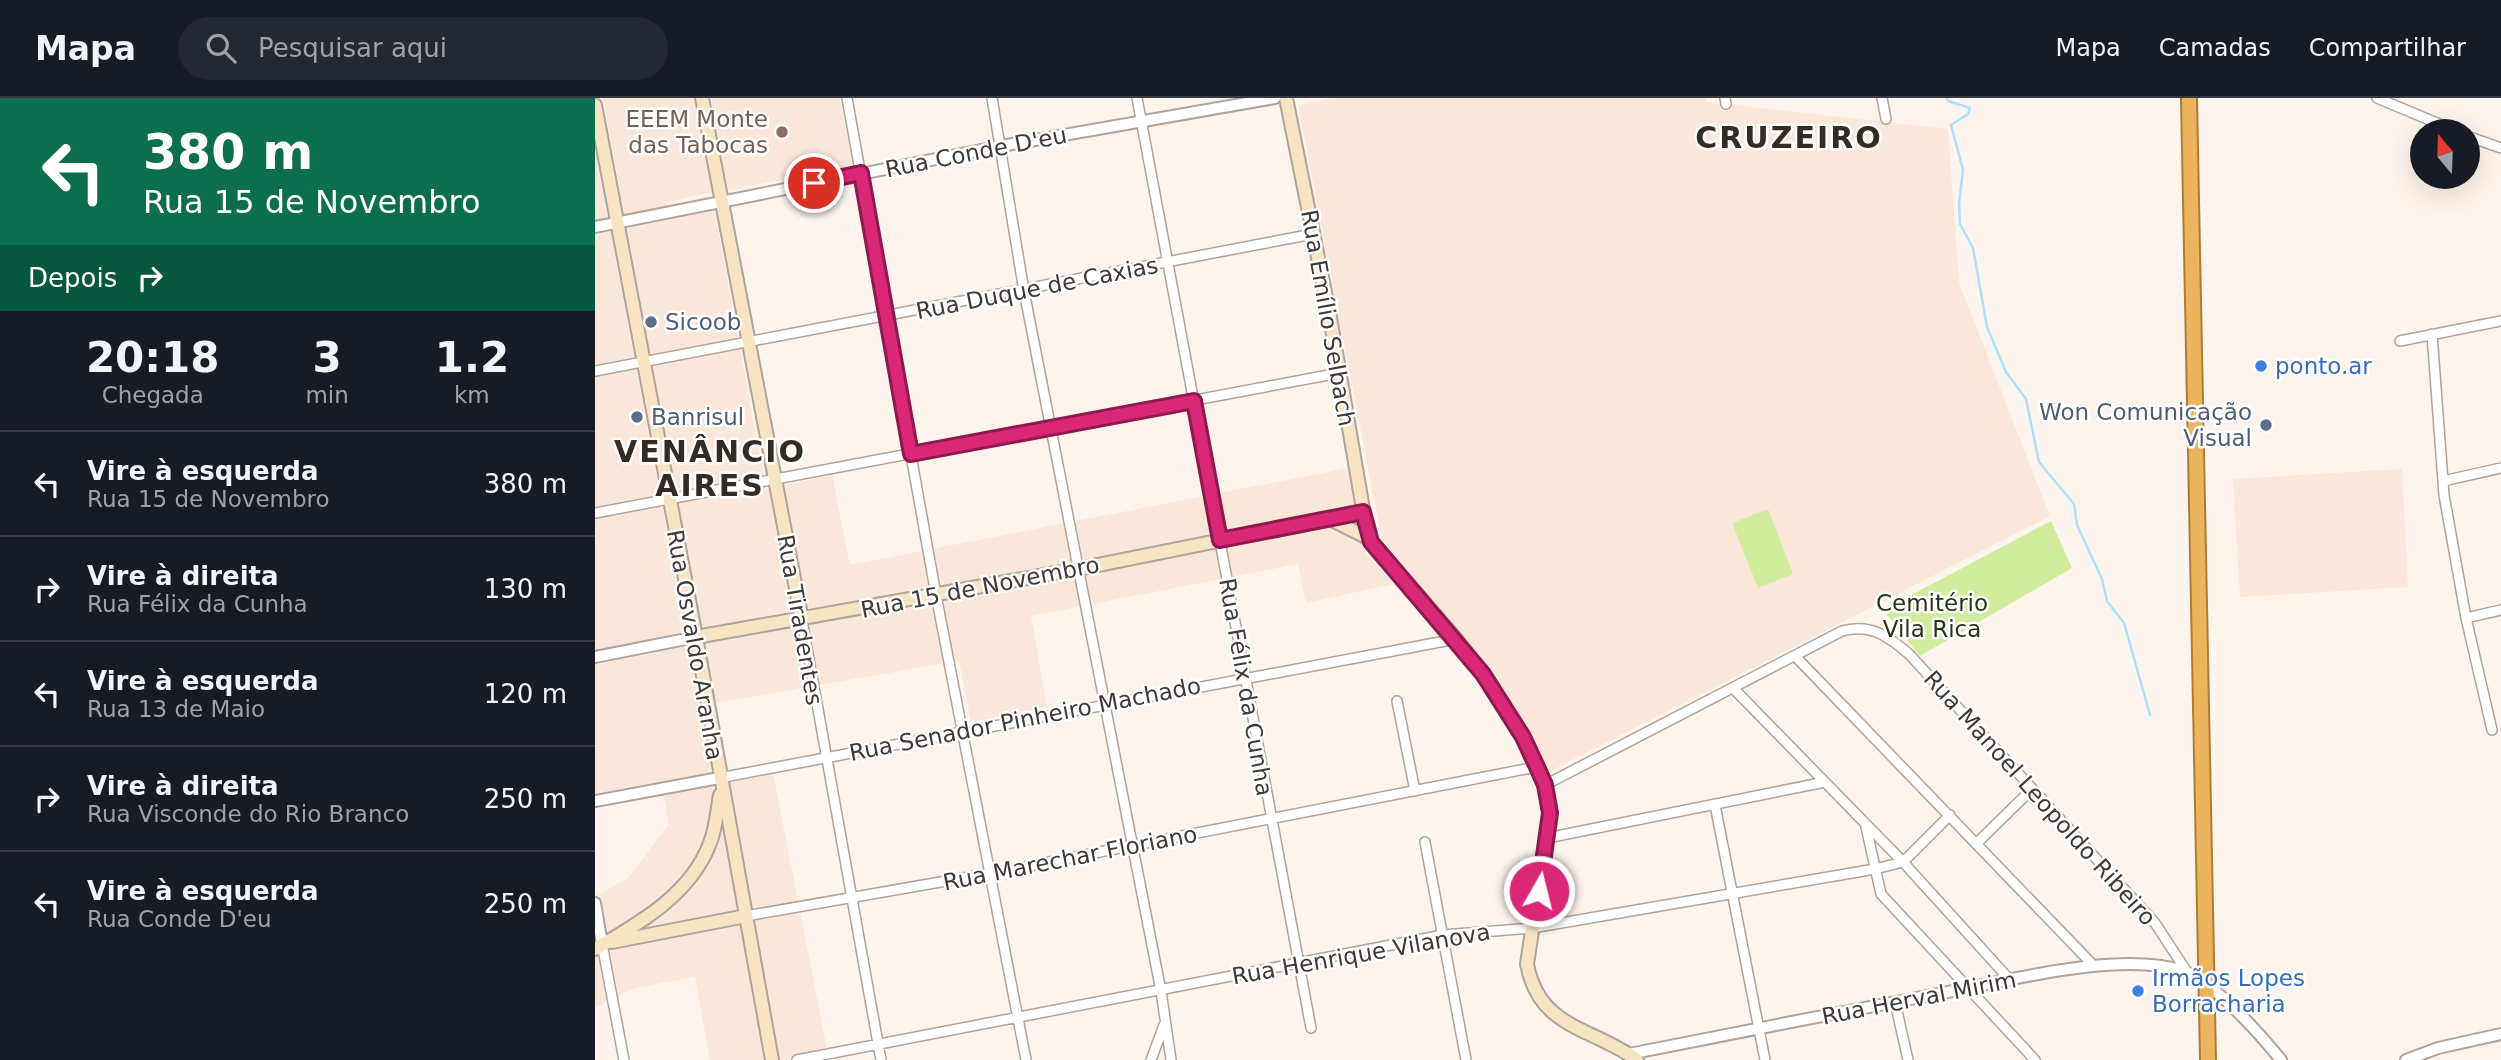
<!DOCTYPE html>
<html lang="pt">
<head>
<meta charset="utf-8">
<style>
  :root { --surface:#171b24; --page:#242831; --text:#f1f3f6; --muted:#9ea1a6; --line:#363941 }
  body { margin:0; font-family:"DejaVu Sans",sans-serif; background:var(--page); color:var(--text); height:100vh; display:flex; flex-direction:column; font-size:26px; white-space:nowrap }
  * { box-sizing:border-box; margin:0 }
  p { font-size:23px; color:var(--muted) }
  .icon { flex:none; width:38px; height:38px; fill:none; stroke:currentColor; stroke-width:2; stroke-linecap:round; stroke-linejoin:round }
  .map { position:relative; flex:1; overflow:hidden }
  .details { display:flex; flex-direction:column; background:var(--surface); width:595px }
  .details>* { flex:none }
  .hud { background:#0b6e4f; color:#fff; overflow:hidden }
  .needle { width:46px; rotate:341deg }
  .fabs { position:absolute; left:1815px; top:21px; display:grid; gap:14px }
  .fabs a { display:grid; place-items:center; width:70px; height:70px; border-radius:50%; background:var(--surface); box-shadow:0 7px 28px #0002; font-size:35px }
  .pin { position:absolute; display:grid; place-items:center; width:60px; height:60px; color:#fff; margin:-30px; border:4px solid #fff; border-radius:50%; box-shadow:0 2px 7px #0007 }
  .me { position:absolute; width:77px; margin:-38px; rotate:8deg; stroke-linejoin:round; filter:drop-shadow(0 0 5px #0008) }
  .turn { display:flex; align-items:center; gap:24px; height:147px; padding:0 28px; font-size:32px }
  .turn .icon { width:91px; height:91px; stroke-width:2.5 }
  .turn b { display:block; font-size:49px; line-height:60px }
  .then { display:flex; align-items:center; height:66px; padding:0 28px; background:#0003; gap:14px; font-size:26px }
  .eta { display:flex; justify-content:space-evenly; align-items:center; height:119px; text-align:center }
  .eta b { font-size:42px; font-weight:700; line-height:49px }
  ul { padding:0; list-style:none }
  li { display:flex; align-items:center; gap:21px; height:105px; padding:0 28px; border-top:2px solid var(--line) }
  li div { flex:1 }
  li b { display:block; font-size:26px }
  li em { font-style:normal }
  header { display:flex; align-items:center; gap:42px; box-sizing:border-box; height:98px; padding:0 35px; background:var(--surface); border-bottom:2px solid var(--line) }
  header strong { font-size:33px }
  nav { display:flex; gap:38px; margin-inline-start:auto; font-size:24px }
  .search { width:490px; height:63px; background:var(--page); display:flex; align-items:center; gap:18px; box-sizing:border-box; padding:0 24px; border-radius:38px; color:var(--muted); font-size:26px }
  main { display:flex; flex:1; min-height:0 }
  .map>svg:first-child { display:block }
  .built { fill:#fae7da }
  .green { fill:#d1ec9d }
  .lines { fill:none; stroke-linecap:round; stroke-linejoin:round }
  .stream { stroke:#ace1fd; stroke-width:2.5 }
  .minor-casing { stroke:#afa49c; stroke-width:12 }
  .tertiary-casing { stroke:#afa49c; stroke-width:14 }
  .secondary-casing { stroke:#afa49c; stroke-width:16 }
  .trunk-casing { stroke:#ac7d35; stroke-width:18 }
  .minor { stroke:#fff; stroke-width:9 }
  .tertiary { stroke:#fff; stroke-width:10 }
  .secondary { stroke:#f8e3c2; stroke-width:12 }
  .trunk { stroke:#ecb45e; stroke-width:14 }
  .route-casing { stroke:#8e194d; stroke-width:18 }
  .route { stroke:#db2777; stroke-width:12 }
  .education-dot { fill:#8d6e63; stroke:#fff; stroke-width:2.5 }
  .service-dot { fill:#5c6f8a; stroke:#fff; stroke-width:2.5 }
  .shop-dot { fill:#3f7fe0; stroke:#fff; stroke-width:2.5 }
  .labels { text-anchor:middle; stroke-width:5; stroke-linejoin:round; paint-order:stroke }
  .education-label { font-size:23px; fill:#785e54; stroke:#fff; text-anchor:end }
  .street-label { font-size:23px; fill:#3e3936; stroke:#fff }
  .service-label { font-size:23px; fill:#4e5e75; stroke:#fff; text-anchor:start }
  .shop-label { font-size:23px; fill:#366cbe; stroke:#fff; text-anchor:start }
  .park-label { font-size:23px; fill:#293412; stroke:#fff }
  .district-label { font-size:30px; font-weight:bold; letter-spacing:2px; fill:#342b25; stroke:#fff }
</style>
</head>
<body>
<header>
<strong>Mapa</strong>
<div class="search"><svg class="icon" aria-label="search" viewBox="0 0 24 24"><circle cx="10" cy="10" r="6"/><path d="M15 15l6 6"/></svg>Pesquisar aqui</div>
<nav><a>Mapa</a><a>Camadas</a><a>Compartilhar</a></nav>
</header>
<main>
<section class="details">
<div class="hud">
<div class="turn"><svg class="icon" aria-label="left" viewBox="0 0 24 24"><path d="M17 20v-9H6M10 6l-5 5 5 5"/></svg><div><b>380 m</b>Rua 15 de Novembro</div></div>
<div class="then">Depois<svg class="icon" aria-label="right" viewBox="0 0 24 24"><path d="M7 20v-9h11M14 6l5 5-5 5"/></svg></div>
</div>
<div class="eta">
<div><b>20:18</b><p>Chegada</p></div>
<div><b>3</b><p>min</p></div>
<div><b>1.2</b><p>km</p></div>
</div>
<ul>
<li><svg class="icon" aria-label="left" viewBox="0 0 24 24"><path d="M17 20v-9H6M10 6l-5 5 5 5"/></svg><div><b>Vire à esquerda</b><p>Rua 15 de Novembro</p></div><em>380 m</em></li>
<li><svg class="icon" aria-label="right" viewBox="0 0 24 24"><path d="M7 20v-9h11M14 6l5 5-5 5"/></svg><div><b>Vire à direita</b><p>Rua Félix da Cunha</p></div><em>130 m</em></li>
<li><svg class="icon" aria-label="left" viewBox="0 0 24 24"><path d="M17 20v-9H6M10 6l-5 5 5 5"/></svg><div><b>Vire à esquerda</b><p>Rua 13 de Maio</p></div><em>120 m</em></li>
<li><svg class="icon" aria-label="right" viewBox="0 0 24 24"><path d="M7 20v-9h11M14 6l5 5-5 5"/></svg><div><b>Vire à direita</b><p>Rua Visconde do Rio Branco</p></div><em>250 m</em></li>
<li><svg class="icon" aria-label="left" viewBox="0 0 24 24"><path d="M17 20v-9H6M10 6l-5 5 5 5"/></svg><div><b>Vire à esquerda</b><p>Rua Conde D'eu</p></div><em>250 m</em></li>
</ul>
</section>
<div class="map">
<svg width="1906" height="962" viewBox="0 0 1906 962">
  <rect width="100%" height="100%" fill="#fdf4ed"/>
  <path class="built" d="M8,0h90l20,94 -46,10 3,14 44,-9 52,282 66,-14 18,90 498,-97 16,83 30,33 -88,19 -8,-39 -267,52 16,91 -76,15 -12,-61 -245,42z
    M116,0h129l13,68 -125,24z
    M739,0h371l1,4 242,27 11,154 91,233 -501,256 -25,-49 -42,-64 -100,-119 -84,-435z
    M0,51l117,623 -117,22z
    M1807,371l6,118 -168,10 -7,-118z
    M178,675l56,287h-119l-15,-83 -60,11 -40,20v-111l34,-20 40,-53 -6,-31z"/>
  <path class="green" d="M1173,411l25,65 -35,14 -26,-65z
    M1456,423l21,47 -152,88 -37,-46z"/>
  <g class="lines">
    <path class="stream" d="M1352,0l1,3 22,7 -2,6 -17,11 12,45 -4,34 1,20 13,24 14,79 19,45 20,27 13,63 35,42 3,21 25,54 5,22 17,22 26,92"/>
    <defs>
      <path id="minor" d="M252,0l89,497 90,465
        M397,0l32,193 137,700 10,69
        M542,0l174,930
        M1130,0l1,6
        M1287,0l4,21
        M1782,0l79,33
        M1872,38l34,12
        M1837,236l12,161 22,123 26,112
        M1805,243l101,-20
        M0,273l718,-137
        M1848,383l58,-13
        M0,415l744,-140
        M1871,520l35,-8
        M207,522l79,440
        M1200,558l299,310
        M1138,590l170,174 107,118
        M802,603l18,90
        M124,680l737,-139
        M950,687l297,-154c28,-8 46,5 67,23l246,269 32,49
        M1120,707l50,255
        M1271,729l15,67 154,166
        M952,740l278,-56
        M830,744l41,218
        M1382,745l55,-54
        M151,818l246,-43 544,-106
        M7,846l22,116
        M1300,904l13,58
        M202,962l646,-125 89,-7 343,-59 28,-7 47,-47
        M556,962l13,-35"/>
      <path id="tertiary" d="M0,129l406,-81 274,-48
        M0,559l101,-20
        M0,703l124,-23
        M0,805l7,41
        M1034,956c103,-21 205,-40 308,-60 66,-12 182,-44 246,-23 31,11 77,63 98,89
        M1811,962l32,-12 63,-14"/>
      <path id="secondary" d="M107,0l100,522
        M691,0l44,219 38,221
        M0,7l101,532 76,423
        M737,422l36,18 88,101 27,35 40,63 13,30 9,18 5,28 -23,151c12,65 65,63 110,96
        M101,539l382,-68 285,-57
        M17,844l134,-26
        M0,851c45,-26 96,-55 115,-106 6,-15 7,-32 10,-48"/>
      <path id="trunk" d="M1594,0l19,962"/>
    </defs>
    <use href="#minor" class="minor-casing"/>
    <use href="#tertiary" class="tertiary-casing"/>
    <use href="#secondary" class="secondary-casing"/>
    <use href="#trunk" class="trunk-casing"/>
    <use href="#minor" class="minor"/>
    <use href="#tertiary" class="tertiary"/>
    <use href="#secondary" class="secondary"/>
    <use href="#trunk" class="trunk"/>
  </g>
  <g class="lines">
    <defs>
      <path id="route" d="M219,85l47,-10 50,281 283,-53 26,139 143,-28 8,30 112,132 40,63 14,30 8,18 5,28 -11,78"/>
    </defs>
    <use href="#route" class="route-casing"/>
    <use href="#route" class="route"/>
  </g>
  <circle class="education-dot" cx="187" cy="34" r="7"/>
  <g class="service-dot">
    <circle cx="56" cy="224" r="7"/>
    <circle cx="42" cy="319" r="7"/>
    <circle cx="1671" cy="327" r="7"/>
  </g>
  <g class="shop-dot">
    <circle cx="1666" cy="268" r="7"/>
    <circle cx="1543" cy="893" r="7"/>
  </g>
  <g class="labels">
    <g class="education-label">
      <text x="173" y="29">EEEM Monte<tspan x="173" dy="26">das Tabocas</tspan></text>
    </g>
    <g class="street-label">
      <text transform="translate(381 54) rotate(-11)" y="8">Rua Conde D'eu</text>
      <text transform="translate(442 190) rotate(-11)" y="8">Rua Duque de Caxias</text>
      <text transform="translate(733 220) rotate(80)" y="8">Rua Emílio Selbach</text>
      <text transform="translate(385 489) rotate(-11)" y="8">Rua 15 de Novembro</text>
      <text transform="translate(205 522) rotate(80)" y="8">Rua Tiradentes</text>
      <text transform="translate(100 547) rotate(80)" y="8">Rua Osvaldo Aranha</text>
      <text transform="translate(651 589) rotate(80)" y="8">Rua Félix da Cunha</text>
      <text transform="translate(430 621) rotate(-11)" y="8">Rua Senador Pinheiro Machado</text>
      <text transform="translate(1445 700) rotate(48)" y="8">Rua Manoel Leopoldo Ribeiro</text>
      <text transform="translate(475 760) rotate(-11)" y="8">Rua Marechar Floriano</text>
      <text transform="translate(766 856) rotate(-10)" y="8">Rua Henrique Vilanova</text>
      <text transform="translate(1324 900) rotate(-11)" y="8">Rua Herval Mirim</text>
    </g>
    <g class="service-label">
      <text x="70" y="232">Sicoob</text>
      <text x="1657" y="322" text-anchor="end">Won Comunicação<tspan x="1657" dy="26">Visual</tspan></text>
      <text x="56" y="327">Banrisul</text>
    </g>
    <g class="shop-label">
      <text x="1680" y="276">ponto.ar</text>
      <text x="1557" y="888">Irmãos Lopes<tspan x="1557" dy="26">Borracharia</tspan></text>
    </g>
    <g class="park-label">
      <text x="1337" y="513">Cemitério<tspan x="1337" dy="26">Vila Rica</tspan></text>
    </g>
    <g class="district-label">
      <text x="1194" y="50">CRUZEIRO</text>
      <text x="115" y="364">VENÂNCIO<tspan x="115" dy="34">AIRES</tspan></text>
    </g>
  </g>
</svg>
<div class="fabs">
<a><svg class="needle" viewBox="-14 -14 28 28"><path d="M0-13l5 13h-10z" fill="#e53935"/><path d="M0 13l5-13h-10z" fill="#9ea1a6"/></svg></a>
</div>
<div class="pin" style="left:219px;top:85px;background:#d93025"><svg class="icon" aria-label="arrive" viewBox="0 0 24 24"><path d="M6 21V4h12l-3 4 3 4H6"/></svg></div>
<svg class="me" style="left:944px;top:793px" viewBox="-20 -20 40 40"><circle r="17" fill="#db2777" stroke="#fff" stroke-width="3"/><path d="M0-11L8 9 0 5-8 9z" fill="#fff"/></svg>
</div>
</main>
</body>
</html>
